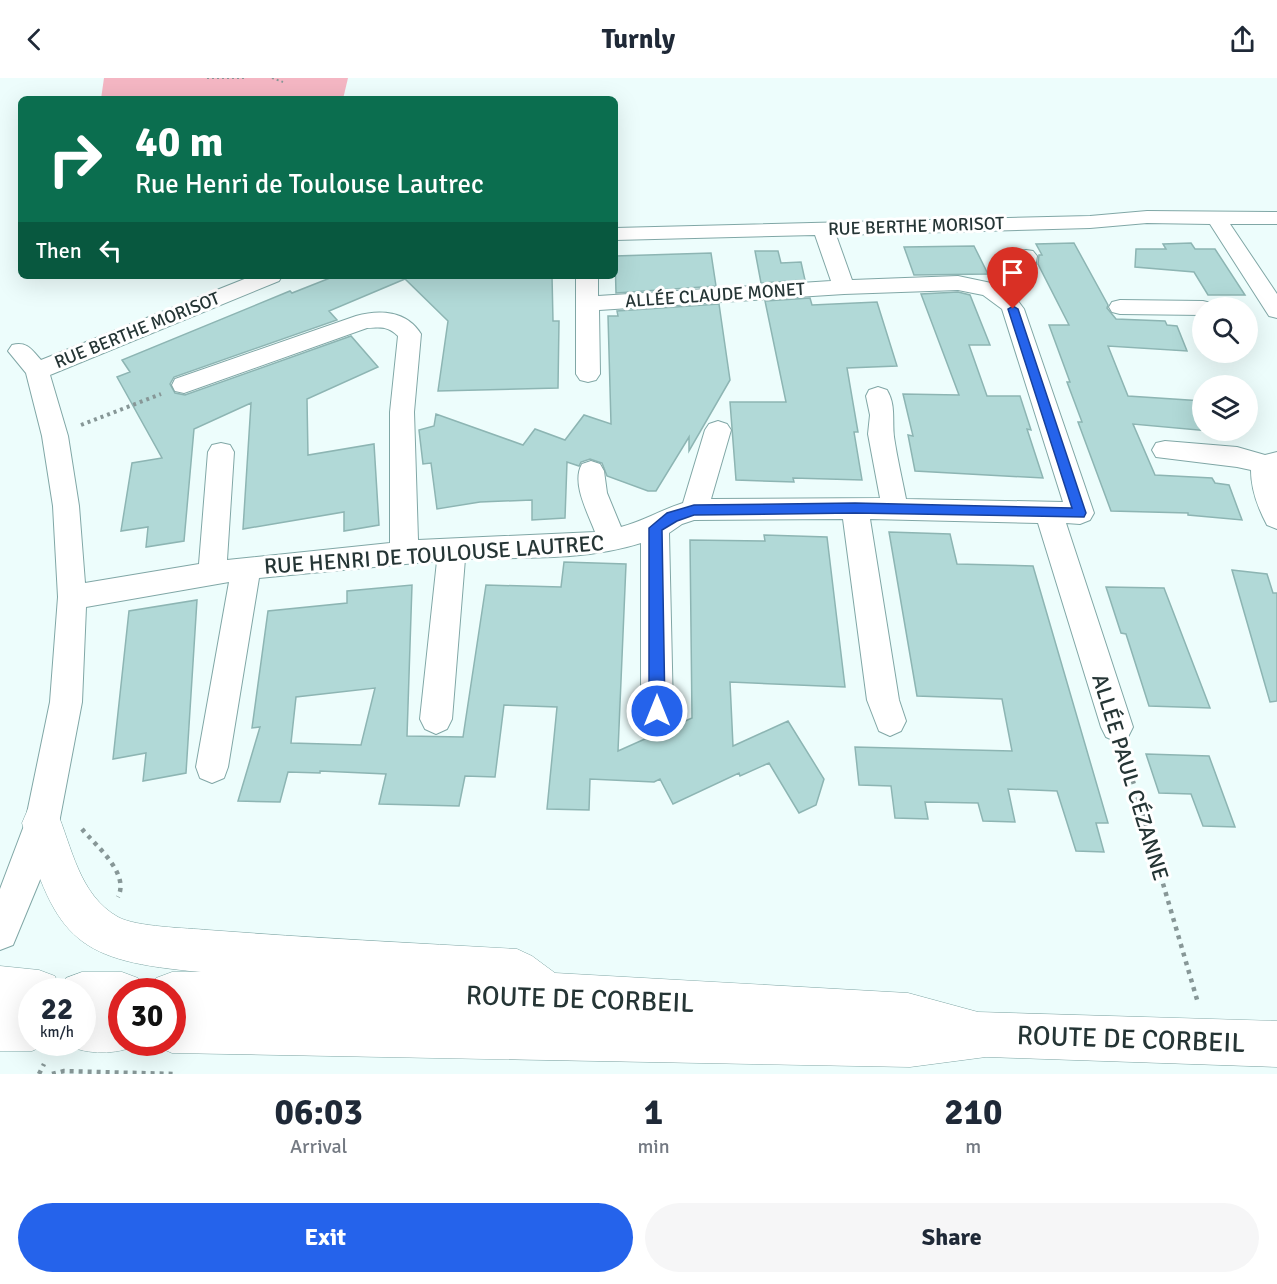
<!DOCTYPE html>
<html lang="en">
<head>
<meta charset="utf-8">
<style>
  :root { --surface:#fff; --page:#f6f6f7; --text:#1f2937; --muted:#747a83; --accent:#2563eb }
  body { margin:0; font-family:Signika,sans-serif; background:var(--page); color:var(--text); height:100vh; display:flex; flex-direction:column; font-size:22px; white-space:nowrap }
  * { box-sizing:border-box; margin:0 }
  p { font-size:20px; color:var(--muted) }
  .icon { flex:none; width:33px; height:33px; fill:none; stroke:currentColor; stroke-width:2; stroke-linecap:round; stroke-linejoin:round }
  .map { position:relative; height:996px; overflow:hidden }
  .sheet { display:flex; flex-direction:column; background:var(--surface); flex:1 }
  .sheet>* { flex:none }
  .banner { position:absolute; left:18px; top:18px; width:600px; height:183px; border-radius:9px; box-shadow:0 6px 24px #0002; background:#0b6e4f; color:#fff; overflow:hidden }
  .buttons { position:absolute; left:1192px; top:219px; display:grid; gap:12px }
  .buttons a { display:grid; place-items:center; width:66px; height:66px; border-radius:50%; background:var(--surface); box-shadow:0 6px 24px #0002; font-size:30px }
  .speed { position:absolute; left:18px; top:900px; display:flex; gap:12px; font-size:30px; font-weight:700; text-align:center }
  .speed>* { display:grid; place-content:center; width:78px; height:78px; border-radius:50%; background:var(--surface); box-shadow:0 6px 24px #0002; line-height:1 }
  .speed small { font-size:15px; font-weight:400 }
  .speed .limit { border:9px solid #d22; background:#fff; color:#111 }
  .pin { position:absolute; display:grid; place-items:center; width:51px; height:51px; color:#fff; margin:-62px -26px; border-radius:50% 50% 50% 0; rotate:-45deg; box-shadow:0 0 6px #0007 }
  .pin .icon { rotate:45deg }
  .me { position:absolute; width:66px; margin:-33px; rotate:0deg; stroke-linejoin:round; filter:drop-shadow(0 0 4px #0008) }
  .turn { display:flex; align-items:center; gap:21px; height:126px; padding:0 18px; font-size:27px }
  .turn .icon { width:78px; height:78px; stroke-width:2.5 }
  .turn b { display:block; font-size:42px; line-height:51px }
  .then { display:flex; align-items:center; height:57px; padding:0 18px; background:#0003; gap:12px; font-size:22px }
  .eta { display:flex; justify-content:space-evenly; align-items:center; height:102px; text-align:center }
  .eta b { font-size:36px; font-weight:700; line-height:42px }
  .button { display:flex; gap:12px; margin-top:auto; padding:12px 18px }
  .button a { flex:1; height:69px; border-radius:36px; background:var(--accent); color:#fff; font-size:24px; font-weight:700; line-height:69px; text-align:center }
  .button a+a { background:var(--page); color:var(--text) }
  header { display:flex; justify-content:space-between; align-items:center; height:78px; padding:0 18px; background:var(--surface); font-size:27px; font-weight:700 }
  .map>svg:first-child { display:block }
  .green { fill:#f4b6c3 }
  .building { fill:#b1d9d7; stroke:#8db5b3; stroke-width:1.5; fill-rule:evenodd }
  .lines { fill:none; stroke-linecap:round; stroke-linejoin:round }
  .minor-casing { stroke:#80a7a6; stroke-width:2 }
  .secondary-casing { stroke:#80a7a6; stroke-width:1 }
  .path-far2 { stroke:#879797; stroke-width:2; stroke-dasharray:2 3; stroke-linecap:butt }
  .path-far1 { stroke:#879797; stroke-width:4; stroke-dasharray:3 4; stroke-linecap:butt }
  .path { stroke:#879797; stroke-width:4.5; stroke-dasharray:4 5; stroke-linecap:butt }
  .minor { fill:#fff; fill-rule:evenodd }
  .secondary { fill:#fff; fill-rule:evenodd }
  .route { fill:#2563eb; stroke:#184099; stroke-width:1.5 }
  .labels { text-anchor:middle; stroke-width:6; stroke-linejoin:round; paint-order:stroke }
  .far-street-label { font-size:18px; fill:#253535; stroke:#fff }
  .street-label { font-size:22px; fill:#253535; stroke:#fff }
  .near-street-label { font-size:27px; fill:#253535; stroke:#fff }
</style>
</head>
<body>
<header><svg class="icon" aria-label="back" viewBox="0 0 24 24"><path d="M15 5l-7 7 7 7"/></svg>Turnly<svg class="icon" aria-label="share" viewBox="0 0 24 24"><path d="M12 15V3M7 8l5-5 5 5M5 13v7h14v-7"/></svg></header>
<div class="map">
<svg width="1277" height="996" viewBox="0 0 1277 996">
  <rect width="100%" height="100%" fill="#edfdfc"/>
  <path class="green" d="M104,0h244l-5,21h-242z"/>
  <path class="building" d="M1074,165l34,62 -1,3 9,11 49,2 2,4 10,1 10,25 -79,-5 20,50 75,5v29h17v2l-87,-8 22,51 57,3 3,5 14,2 13,35 -54,-5v-2l-77,-2 -33,-89h4l-15,-40h3l-21,-57h20l-31,-61 1,-9h3l-6,-11z
    M1191,165l4,6h20l30,46h-37l-14,-23 -59,-5 1,-18h30l-3,-5z
    M974,168l14,28 -74,1 -10,-28z
    M755,173h23l3,12 20,-1 4,18 -44,3z
    M711,175l5,33 -100,7 -1,-37z
    M335,198h217l1,45h6l-1,67 -120,3 10,-70 -43,-42 -76,32 8,9 -163,57 -4,7 5,9 10,2 166,-59 27,31 -71,32 1,56 66,-11 5,81 -35,6v-19l-101,17 8,-126 -57,26 -10,112 -38,6 2,-20 -27,4 11,-68 30,-5 -45,-81 13,-5 -8,-12 168,-69 2,2z
    M958,214l12,3 20,50h-21l18,51h33l11,34 -4,-1 16,49 -128,-7 -7,-36 5,1 -10,-42 56,1 -38,-101z
    M810,220l2,7 65,-3 20,64 -50,2 11,64h-4l8,48 -69,-2 1,4 -58,-2 -6,-78h56l-21,-101z
    M719,226l11,76 -41,71v-14l-33,54h-8l-41,-15 -5,-13 -12,-4 -9,3 -2,4 -12,-4 -2,56 -33,2v-20l-52,2 -43,7 -6,-46 -8,1 -4,-34 15,-4 2,-12 87,31 12,-16 30,11 19,-25 27,9 -3,-108h10l-1,-5z
    M889,454l61,2 7,30 76,2 75,257h-12l8,29 -28,-1 -19,-60 -49,-2 7,33 -32,-1 -5,-18 -53,-1 3,17 -33,-1 -4,-32 -32,-1 -4,-38 157,4 -10,-52 -85,-3z
    M764,457l63,2 18,150 -115,-5 3,64 55,-25 36,58 -8,26 -17,8 -30,-50 -29,13 -1,-3 -66,31 -13,-25 -6,3 -64,-3 -1,31 -42,-1 10,-102 -53,-2 -9,72 -30,-1 -6,30 -80,-2 7,-30 -66,-3v2l-32,-1 -8,30 -42,-1 22,-74 -8,1 16,-117 79,-8v-12l65,-6 -5,151 56,1 23,-152 75,2 3,-25 62,2 -8,187 74,-33 -2,-178 75,1zM375,610l-14,57 -70,-2 5,-46z
    M1232,492l35,4 6,19h4v108l-7,1z
    M1106,509l58,1 46,120 -61,-2 -23,-72 -5,-1z
    M197,522l-11,173 -43,8 3,-28 -33,6 16,-148z
    M1146,676l63,2 26,71 -32,-1 -12,-32 -32,-1z"/>
  <g class="lines">
    <defs>
      <path id="minor" d="M1147,133l130,1v12h-47l47,70v24l-8,-2 -59,-92 -63,-1 -57,5 -254,7 16,45 106,-4 38,8 17,-12 6,-21 7,-1 7,1 4,5 -3,19 -22,18 12,16 70,204 -4,7 -10,4 -14,-1 67,204 -5,10 -11,5 -11,-5 -5,-10 -63,-204 -168,-4 29,181 7,21 -5,10 -11,5 -11,-5 -12,-31 -24,-181 -149,1 -12,4 -13,9 4,178 -5,10 -11,4 -11,-4 -5,-10v-168c-57,18 -116,14 -176,16l-13,160 -5,10 -11,5 -11,-5 -5,-10 17,-158 -178,17 -31,189 -4,11 -12,5 -12,-5 -4,-11 33,-185 -143,25 -4,95 -23,121 -10,35 -36,87 -13,5v-61l25,-66 25,-121 8,-105 -5,-91 -11,-70 -16,-63 -18,-22 4,-6c15,-4 20,5 29,15l211,-84h30l-3,5 -229,94 18,61 11,70 6,77 114,-19 9,-112 4,-7 9,-2 9,2 4,7 -7,108 163,-17v-131l8,-76c-10,-10 -17,-9 -31,-8l-183,65 -9,-2 -3,-6 3,-6 181,-63c24,-7 51,-5 65,18l-7,78 4,128 177,-8c-7,-19 -24,-49 -13,-68l9,-3 9,3 4,7 3,22 14,34c22,-6 40,-17 62,-24l22,-73 4,-6 9,-3 9,3 4,6 -20,69 169,-1 -12,-64 2,-19 -4,-19 3,-6 9,-3 9,3c9,15 5,30 7,47 3,21 8,41 12,62l157,3 -61,-193 -19,-14 -25,-5 -114,4 -245,16 1,64 -4,6 -8,2 -8,-2 -4,-6v-98h22v20l233,-15 -16,-46 -200,5v-12l475,-12z
        M1120,222l83,1 8,2 3,5h-11v7l-83,-1 -8,-2 -3,-5 3,-5z
        M1165,363l72,6 28,8 12,-3v77l-10,-4c-9,-17 -16,-35 -16,-55l-14,-3 -81,-10 -4,-7 4,-7z"/>
      <path id="secondary" d="M42,726l14,5c16,38 23,86 62,108 18,10 69,11 90,13 103,8 206,13 309,19l15,7 23,17 353,20 70,19 299,9v46l-291,-10 -76,10 -738,-14 -16,-7 -1,-4h17v-50h-21l5,-14 16,-6h29c-123,-11 -145,-30 -179,-149l6,-14z
        M0,888l39,4 16,6 6,16h-29v50l16,2 -16,7h-32z
        M82,894h40l16,6 5,14h-21v50h17l-1,3c-23,10 -49,10 -72,0l-1,-3h17v-50h-21l5,-14z"/>
    </defs>
    <use href="#minor" class="minor-casing"/>
    <use href="#secondary" class="secondary-casing"/>
    <path class="path-far2" d="M207,0h38
      M272,0l11,4"/>
    <path class="path-far1" d="M81,347l80,-31"/>
    <path class="path" d="M1125,676l73,249
      M82,751c14,17 48,44 36,68
      M39,996l5,-10
      M52,996l12,-3 110,3"/>
    <use href="#minor" class="minor"/>
    <use href="#secondary" class="secondary"/>
  </g>
  <path class="route" d="M1013,228l5,3 68,204 -2,4 -229,-4 -161,2 -17,6 -15,9 3,181 -3,5 -5,2 -5,-2 -3,-5v-183l18,-15 27,-8 161,-2 217,5 -64,-199z"/>
  <g class="labels">
    <g class="far-street-label">
      <text transform="translate(916 148) rotate(-2)" y="6">RUE BERTHE MORISOT</text>
      <text transform="translate(715 217) rotate(-4)" y="6">ALLÉE CLAUDE MONET</text>
      <text transform="translate(137 252) rotate(-22)" y="6">RUE BERTHE MORISOT</text>
    </g>
    <g class="street-label">
      <text transform="translate(434 476) rotate(-4)" y="8">RUE HENRI DE TOULOUSE LAUTREC</text>
      <text transform="translate(1131 699) rotate(73)" y="8">ALLÉE PAUL CÉZANNE</text>
    </g>
    <g class="near-street-label">
      <text transform="translate(580 921) rotate(2)" y="9">ROUTE DE CORBEIL</text>
      <text transform="translate(1131 961) rotate(2)" y="9">ROUTE DE CORBEIL</text>
    </g>
  </g>
</svg>
<div class="buttons">
<a><svg class="icon" aria-label="search" viewBox="0 0 24 24"><circle cx="10" cy="10" r="6"/><path d="M15 15l6 6"/></svg></a>
<a><svg class="icon" aria-label="layers" viewBox="0 0 24 24"><path d="M12 4l9 5-9 5-9-5zM3 14l9 5 9-5"/></svg></a>
</div>
<div class="speed"><div>22<small>km/h</small></div><div class="limit">30</div></div>
<div class="pin" style="left:1013px;top:231px;background:#d93025"><svg class="icon" aria-label="arrive" viewBox="0 0 24 24"><path d="M6 21V4h12l-3 4 3 4H6"/></svg></div>
<svg class="me" style="left:657px;top:633px" viewBox="-20 -20 40 40"><circle r="17" fill="#2563eb" stroke="#fff" stroke-width="3"/><path d="M0-11L8 9 0 5-8 9z" fill="#fff"/></svg>
<div class="banner">
<div class="turn"><svg class="icon" aria-label="right" viewBox="0 0 24 24"><path d="M7 20v-9h11M14 6l5 5-5 5"/></svg><div><b>40 m</b>Rue Henri de Toulouse Lautrec</div></div>
<div class="then">Then<svg class="icon" aria-label="left" viewBox="0 0 24 24"><path d="M17 20v-9H6M10 6l-5 5 5 5"/></svg></div>
</div>
</div>
<section class="sheet">
<div class="eta">
<div><b>06:03</b><p>Arrival</p></div>
<div><b>1</b><p>min</p></div>
<div><b>210</b><p>m</p></div>
</div>
<div class="button"><a>Exit</a><a>Share</a></div>
</section>
</body>
</html>
